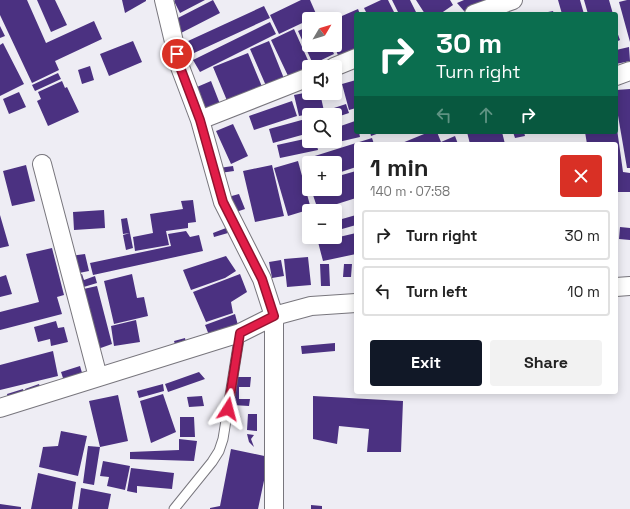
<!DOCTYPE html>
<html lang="en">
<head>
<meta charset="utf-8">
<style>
  :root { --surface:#fff; --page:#f2f2f2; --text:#222; --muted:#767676; --line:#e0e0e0; --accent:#111827 }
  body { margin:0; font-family:"Space Grotesk",sans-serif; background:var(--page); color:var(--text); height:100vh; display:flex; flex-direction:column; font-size:15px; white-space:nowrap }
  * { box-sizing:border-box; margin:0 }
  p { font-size:13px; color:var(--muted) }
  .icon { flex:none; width:22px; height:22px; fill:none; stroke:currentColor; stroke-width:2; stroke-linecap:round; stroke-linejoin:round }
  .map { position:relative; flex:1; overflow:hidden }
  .side { position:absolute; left:354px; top:142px; width:264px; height:252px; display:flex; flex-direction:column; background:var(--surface); border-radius:4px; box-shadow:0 2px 10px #0003 }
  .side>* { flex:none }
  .hud { position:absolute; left:354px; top:12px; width:264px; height:122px; border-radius:4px; box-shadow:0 2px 10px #0003; background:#0b6e4f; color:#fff; overflow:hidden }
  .needle { width:26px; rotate:52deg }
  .buttons { position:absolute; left:302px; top:12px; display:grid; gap:8px }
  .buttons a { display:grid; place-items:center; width:40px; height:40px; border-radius:4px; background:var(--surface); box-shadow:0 2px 10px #0003; font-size:20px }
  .pin { position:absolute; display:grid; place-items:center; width:34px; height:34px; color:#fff; margin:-17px; border:2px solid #fff; border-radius:50%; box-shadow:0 1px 4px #0007 }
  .me { position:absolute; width:44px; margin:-22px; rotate:9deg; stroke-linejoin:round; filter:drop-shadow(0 0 3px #0008) }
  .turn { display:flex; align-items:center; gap:14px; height:84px; padding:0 16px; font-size:18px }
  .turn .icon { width:52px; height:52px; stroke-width:2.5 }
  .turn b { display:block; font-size:28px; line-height:34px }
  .lanes { display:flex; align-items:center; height:38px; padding:0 16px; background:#0003; justify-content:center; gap:20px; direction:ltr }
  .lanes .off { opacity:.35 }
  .round { display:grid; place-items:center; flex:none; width:42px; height:42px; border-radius:4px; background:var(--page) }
  .headline { display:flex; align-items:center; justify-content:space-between; height:68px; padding:0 16px }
  h1 { font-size:24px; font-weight:700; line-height:30px }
  .button { display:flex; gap:8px; margin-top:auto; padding:8px 16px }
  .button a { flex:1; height:46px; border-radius:4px; background:var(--accent); color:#fff; font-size:16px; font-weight:700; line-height:46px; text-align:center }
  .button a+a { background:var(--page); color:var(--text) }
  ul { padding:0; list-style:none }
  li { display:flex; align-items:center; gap:12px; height:50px; margin:0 8px 6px; padding:0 8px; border:2px solid var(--line); border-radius:4px }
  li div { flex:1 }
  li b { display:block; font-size:15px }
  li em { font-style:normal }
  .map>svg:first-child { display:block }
  .building { fill:#4b3181 }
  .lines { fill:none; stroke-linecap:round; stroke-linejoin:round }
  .lane-casing { stroke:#78767d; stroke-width:11 }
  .street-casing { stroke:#78767d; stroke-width:20 }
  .lane { stroke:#fff; stroke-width:9 }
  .street { stroke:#fff; stroke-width:18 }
  .route-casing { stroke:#92132f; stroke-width:10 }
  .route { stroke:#e11d48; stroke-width:7 }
</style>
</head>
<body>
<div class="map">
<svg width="630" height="509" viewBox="0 0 630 509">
  <rect width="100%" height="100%" fill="#eeedf4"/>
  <path class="building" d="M0,0h27l19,43 48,-22 8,18 -47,22 4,9 -27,13 -32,-68z
    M37,0h18l12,25 -16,7z
    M122,0h24v1l-21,12z
    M175,0h30l-25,13 -6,-12z
    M213,0l7,13 -39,20 -7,-13z
    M301,0h9l7,16 -38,18 -9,-19z
    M381,0h7l7,14h-28l-3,-6z
    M392,0h18l7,14h-18z
    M416,0h34l3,5 -13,9h-15z
    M464,0h29l-29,11 -7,-8z
    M558,0h22l4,14h-22z
    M584,0h25l4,14h-25z
    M627,0h3v42l-11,-40z
    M264,6l6,12 -76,35 -6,-12z
    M358,9l2,5h-4v37l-17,7 -5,-13h1v-26z
    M553,11l1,3h-11v-1z
    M270,22l6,12 -76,38 -7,-12z
    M0,26l5,10 -5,2z
    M309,26v19h21l4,9 -21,10 -15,-33z
    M294,29l17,38h-2v2l-20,9 -18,-38z
    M616,29l4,11 -4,2z
    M133,41l9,21 -33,14 -9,-22z
    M269,41l16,40 -18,7 -17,-39z
    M3,43l21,41 -24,12v-51z
    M629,47l1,14 -14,3v-14z
    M248,53l15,36 -35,14 -15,-36z
    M90,66l4,14 -12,4 -4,-14z
    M58,73l3,6 -26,12 -3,-6z
    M356,80v28l-7,2 -7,-26z
    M62,81l3,7 2,-1 12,25 -31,14 -11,-25 4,-2 -3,-7z
    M211,81l9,23 -14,5 -9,-22z
    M630,89v79h-3l-11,-64v-14z
    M19,92l7,15 -17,7 -6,-15z
    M309,92v1h11l4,18 -25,5 -5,-21z
    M292,101l5,15 -43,14 -5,-14z
    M346,104l3,9 -12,4 -3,-9z
    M309,118v15l-36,10 -4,-14z
    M355,121l1,11h3l1,5 -26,6 -1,-2h2v-13z
    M233,124l15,32 -17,8 -15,-33z
    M616,129h1l6,43 7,1v19h-14v-48h-29l-2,-12h31z
    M370,132h12l-11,4z
    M429,132h8l4,10 14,-6 3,8h-55l-1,-1z
    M467,132h35l3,12h-35z
    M513,132h11l1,4 -10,2z
    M309,138v3h7l2,9 -38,8 -3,-13z
    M372,138l2,6h-18v23l-21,7v-11h-26v17l-7,-20z
    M298,161l13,48 -23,7 -14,-48z
    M26,165l9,36 -23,5 -9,-35z
    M272,165l12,51 -29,6 -12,-51z
    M233,166l1,5 -14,2 -1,-5z
    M356,171v27l-38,12 -7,-21h24v-12z
    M239,194l6,15 -12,4 -5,-16z
    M193,200l3,22 -8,1v5l-22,3 3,14 -34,6 -2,-14 20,-4 -3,-19 33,-5 -2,-8z
    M104,210l1,18 -31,2 -1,-18z
    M0,215l9,31 -9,2z
    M356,215v10l-21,6v-10z
    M127,218l3,15 -7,1 -2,-15z
    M309,227v10h7l1,4 -8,2 -4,-15z
    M620,227l10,1v12l-11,-1z
    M226,228l2,5 -14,4 -1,-4z
    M186,231l4,6 9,-2 4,16 -110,24 -3,-12 81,-17 -3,-12z
    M130,233l3,15 -7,2 -3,-15z
    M356,233v21l-33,7 -5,-19z
    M52,248l12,47 -7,2 5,17 -62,16v-18l39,-10 -13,-48z
    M85,254l4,17 -15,3 -4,-18z
    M226,256l10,15 -11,7 -34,12 -8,-20z
    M308,257l3,28 -24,2 -3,-28z
    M281,260l3,16 -12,2 -3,-16z
    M320,264h9l1,22h-9z
    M344,264h8l-1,13h-8z
    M82,274l2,6 11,-4 2,7 -20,6 -3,-12z
    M132,274l5,24 7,-1 4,19 -34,8 -10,-43z
    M240,274l7,18 -16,10 2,11 -27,9 -13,-30z
    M6,275l6,19 -12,3v-20z
    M97,286l15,58 -17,6 -16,-60z
    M235,314l4,15 -28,11 -6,-15z
    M136,320l4,22 -26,4 -3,-20z
    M56,321l2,7 6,-1 4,15 -17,4 -1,-7 -12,3 -4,-15z
    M185,338l2,10 -10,3 -3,-10z
    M335,343v8l-33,3 -1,-8z
    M53,351l5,25 -58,14v-25z
    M80,366l3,10 -19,5 -3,-9z
    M199,372l6,7 -37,13 -3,-8z
    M233,377h18l-1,10h-11v12h11l-1,7 -17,-1z
    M39,384l3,8 -15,4 -2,-7z
    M163,384l1,7 -25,7 -2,-7z
    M23,389l2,8 -16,5 -2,-8z
    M163,394l13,38 -25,11 -11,-42z
    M118,395l10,46 -28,6 -6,38 -11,-2 5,-37 12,1 -11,-46z
    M202,396l2,10 -15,1 -2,-10z
    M313,396l90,5 -2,51h-34l2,-23 -30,-3 -2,18 -24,-5z
    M248,414h9v17l-10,-1z
    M180,417h14l1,20h-15z
    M61,431l26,5 -9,40 -39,-9 4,-20 15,-1z
    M247,434l7,1 -3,4 3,8 -5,-5z
    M179,439l18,2 -3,20 -64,-2v-7l49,-2z
    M231,449l38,8 -11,52h-48v-1l10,-2z
    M103,461l27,5 -5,24 -18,-4 2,-9 -9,-1z
    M131,468l43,5 -2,16 -35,-3v7l-10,-2z
    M38,473l38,9 -4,27h-41z
    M81,488l30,6 -3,15h-30z
    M0,504l21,3v2h-21z
    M311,505l11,1v3h-11z"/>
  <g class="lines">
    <defs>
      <path id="lane" d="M174,509l38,-47 7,-11 4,-12 17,-106"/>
      <path id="street" d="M164,0l16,67 20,53 23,82 39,77 12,37v193
        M474,14l39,-14
        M334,67l22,-9
        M616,76l14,-5
        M200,120l109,-43
        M42,164l56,213
        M616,287l14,-1
        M0,408l240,-75 34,-17 37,-10 45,-3"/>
    </defs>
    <use href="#lane" class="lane-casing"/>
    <use href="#street" class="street-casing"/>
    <use href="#lane" class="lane"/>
    <use href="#street" class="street"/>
  </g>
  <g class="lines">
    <defs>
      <path id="route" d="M177,54l3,13 20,53 23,82 39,77 12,37 -34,17 -12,76"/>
    </defs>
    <use href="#route" class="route-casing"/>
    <use href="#route" class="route"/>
  </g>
</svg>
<div class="buttons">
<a><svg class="needle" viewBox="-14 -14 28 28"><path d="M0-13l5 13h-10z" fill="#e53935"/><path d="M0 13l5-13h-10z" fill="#767676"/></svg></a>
<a><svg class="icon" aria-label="sound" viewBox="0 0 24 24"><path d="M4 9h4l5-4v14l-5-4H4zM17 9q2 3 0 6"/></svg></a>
<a><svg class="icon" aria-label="search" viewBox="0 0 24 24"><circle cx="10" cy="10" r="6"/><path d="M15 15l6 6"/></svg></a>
<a>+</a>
<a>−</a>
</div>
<div class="pin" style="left:177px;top:54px;background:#d93025"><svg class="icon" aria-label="arrive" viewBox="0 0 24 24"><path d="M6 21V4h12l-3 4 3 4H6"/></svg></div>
<svg class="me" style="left:228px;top:409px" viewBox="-20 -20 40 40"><path d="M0-17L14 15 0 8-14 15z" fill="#e11d48" stroke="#fff" stroke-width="4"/></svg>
<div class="hud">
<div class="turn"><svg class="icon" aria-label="right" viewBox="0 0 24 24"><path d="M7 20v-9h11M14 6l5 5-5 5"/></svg><div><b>30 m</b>Turn right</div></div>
<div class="lanes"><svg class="icon off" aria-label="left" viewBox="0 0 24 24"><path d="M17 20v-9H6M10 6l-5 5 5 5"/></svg><svg class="icon off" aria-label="ahead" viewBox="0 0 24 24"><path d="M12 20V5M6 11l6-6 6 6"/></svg><svg class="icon" aria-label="right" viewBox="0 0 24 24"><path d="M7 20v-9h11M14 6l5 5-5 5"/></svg></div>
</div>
<section class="side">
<div class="headline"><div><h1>1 min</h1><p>140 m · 07:58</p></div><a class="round" style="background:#d93025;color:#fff"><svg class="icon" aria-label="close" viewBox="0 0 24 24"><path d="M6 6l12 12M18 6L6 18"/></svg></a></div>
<ul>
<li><svg class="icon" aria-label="right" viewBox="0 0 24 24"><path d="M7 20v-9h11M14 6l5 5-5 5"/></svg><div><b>Turn right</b></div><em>30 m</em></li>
<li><svg class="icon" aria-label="left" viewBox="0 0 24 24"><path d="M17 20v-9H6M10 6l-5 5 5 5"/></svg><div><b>Turn left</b></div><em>10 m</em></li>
</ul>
<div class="button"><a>Exit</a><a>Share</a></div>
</section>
</div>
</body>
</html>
